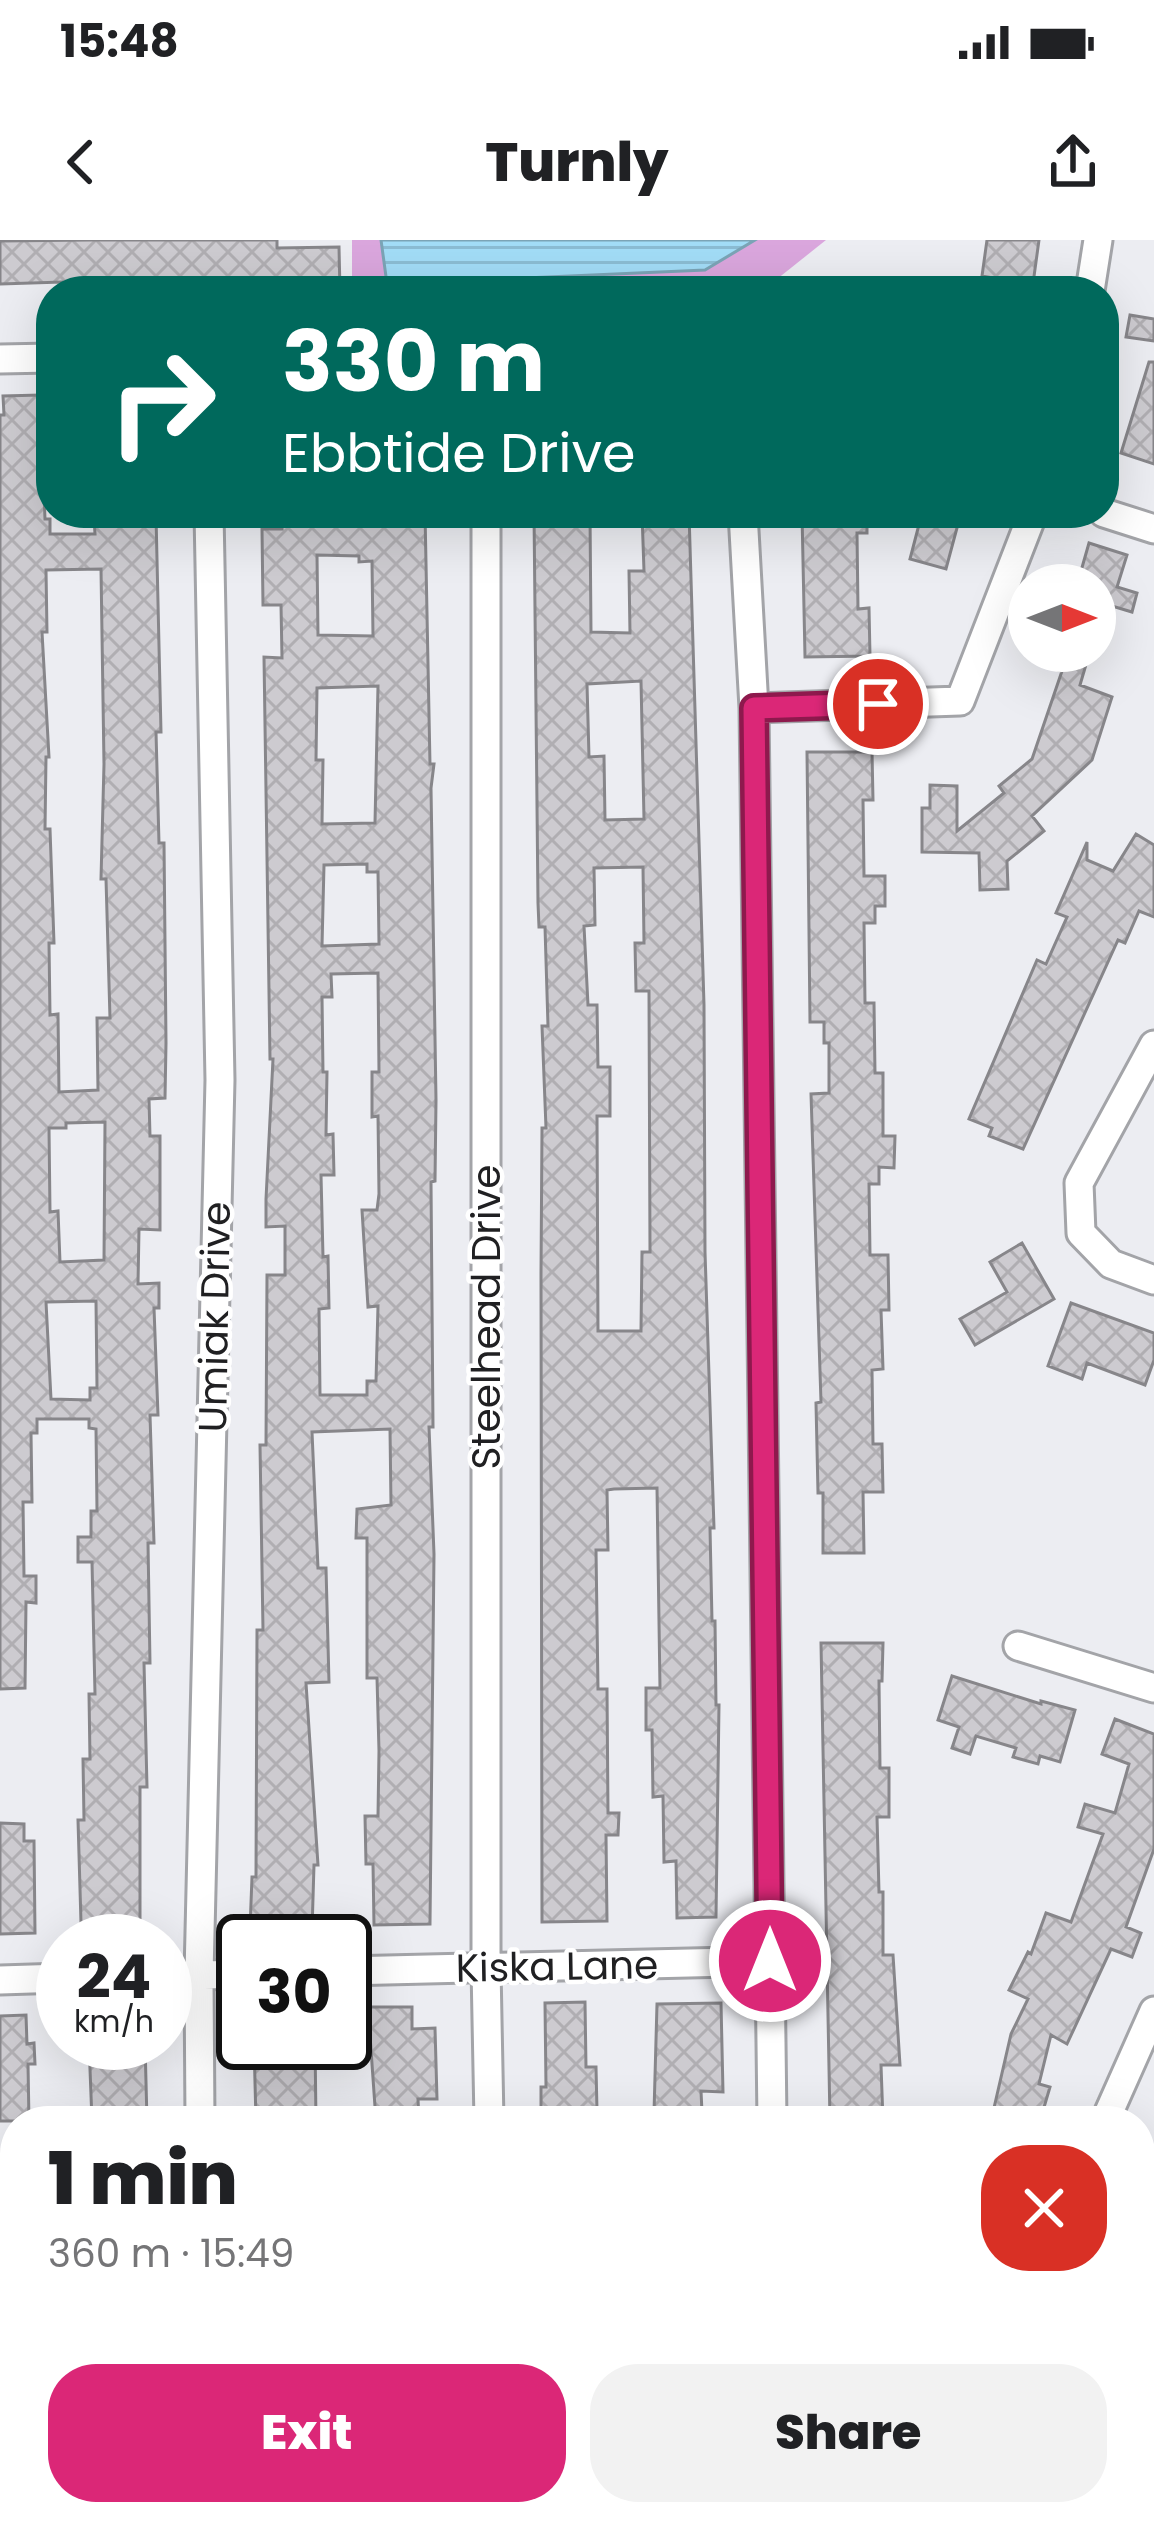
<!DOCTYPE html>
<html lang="en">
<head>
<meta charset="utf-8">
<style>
  :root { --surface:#fff; --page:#f2f2f2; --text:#202124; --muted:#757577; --accent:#db2777 }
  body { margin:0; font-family:Poppins,sans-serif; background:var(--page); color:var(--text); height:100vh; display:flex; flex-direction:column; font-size:45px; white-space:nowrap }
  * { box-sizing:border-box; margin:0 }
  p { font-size:39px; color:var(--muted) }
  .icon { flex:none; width:66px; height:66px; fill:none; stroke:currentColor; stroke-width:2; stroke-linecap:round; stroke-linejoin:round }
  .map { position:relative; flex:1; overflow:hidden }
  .drawer { position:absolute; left:0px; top:1866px; width:1155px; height:420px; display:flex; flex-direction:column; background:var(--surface); border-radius:48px 48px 0 0; box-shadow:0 12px 48px #0002 }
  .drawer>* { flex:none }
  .banner { position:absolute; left:36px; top:36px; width:1083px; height:252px; border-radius:48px; box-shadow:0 12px 48px #0002; background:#00695c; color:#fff; overflow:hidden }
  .needle { width:78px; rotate:90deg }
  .tools { position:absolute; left:1008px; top:324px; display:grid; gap:24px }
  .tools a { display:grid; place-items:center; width:108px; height:108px; border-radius:50%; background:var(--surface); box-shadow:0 12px 48px #0002; font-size:60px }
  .speed { position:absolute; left:36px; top:1674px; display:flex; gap:24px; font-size:60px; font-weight:700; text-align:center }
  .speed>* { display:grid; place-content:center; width:156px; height:156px; border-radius:50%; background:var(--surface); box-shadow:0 12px 48px #0002; line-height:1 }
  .speed small { font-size:30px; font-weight:400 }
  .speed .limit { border:6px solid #111; border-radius:18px; background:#fff; color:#111 }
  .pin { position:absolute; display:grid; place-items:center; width:102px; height:102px; color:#fff; margin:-51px; border:6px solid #fff; border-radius:50%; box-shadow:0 3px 12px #0007 }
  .me { position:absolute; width:132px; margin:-66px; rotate:0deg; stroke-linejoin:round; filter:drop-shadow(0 0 9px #0008) }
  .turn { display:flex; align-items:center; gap:42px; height:252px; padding:0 48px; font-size:54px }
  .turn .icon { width:156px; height:156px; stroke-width:2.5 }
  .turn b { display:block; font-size:84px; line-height:102px }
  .round { display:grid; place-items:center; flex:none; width:126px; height:126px; border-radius:48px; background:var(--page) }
  .overview { display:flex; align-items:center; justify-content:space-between; height:204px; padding:0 48px }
  h1 { font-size:72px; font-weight:800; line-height:90px }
  .primary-button { display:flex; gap:24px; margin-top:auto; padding:24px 48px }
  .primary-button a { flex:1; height:138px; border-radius:48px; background:var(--accent); color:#fff; font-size:48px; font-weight:800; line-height:138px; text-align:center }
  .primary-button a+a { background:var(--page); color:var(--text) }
  .status { display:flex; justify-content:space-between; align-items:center; height:84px; padding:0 60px; background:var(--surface); direction:ltr }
  .status svg { height:33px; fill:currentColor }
  header { display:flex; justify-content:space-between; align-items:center; height:156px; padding:0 48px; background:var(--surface); font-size:54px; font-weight:800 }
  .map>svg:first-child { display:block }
  .green { fill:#daa6dd }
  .water { fill:url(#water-rules); stroke:#7ba4b6; stroke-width:3 }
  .building { fill:url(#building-cross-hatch); stroke:#87868a; stroke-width:3; fill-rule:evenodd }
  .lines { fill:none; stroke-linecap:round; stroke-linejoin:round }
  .street-casing { stroke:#a3a4a8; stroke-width:33 }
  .street { stroke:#fff; stroke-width:27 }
  .route-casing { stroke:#8e194d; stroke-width:30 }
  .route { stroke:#db2777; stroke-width:21 }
  .labels { text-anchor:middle; stroke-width:9; stroke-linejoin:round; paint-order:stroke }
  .street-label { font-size:39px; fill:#202022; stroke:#fff }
</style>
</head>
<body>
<div class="status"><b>15:48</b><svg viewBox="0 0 49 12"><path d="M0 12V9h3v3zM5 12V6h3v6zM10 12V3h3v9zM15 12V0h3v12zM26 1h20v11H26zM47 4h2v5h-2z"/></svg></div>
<header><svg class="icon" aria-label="back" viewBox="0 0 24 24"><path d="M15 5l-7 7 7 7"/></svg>Turnly<svg class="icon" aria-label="share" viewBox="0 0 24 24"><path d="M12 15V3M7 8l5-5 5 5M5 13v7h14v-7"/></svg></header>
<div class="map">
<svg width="1154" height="2286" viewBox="0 0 1154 2286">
  <defs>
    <pattern id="water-rules" width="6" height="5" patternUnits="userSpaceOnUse" patternTransform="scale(3)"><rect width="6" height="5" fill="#a2dcf6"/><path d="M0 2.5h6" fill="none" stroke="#8bbcd3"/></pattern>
    <pattern id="building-cross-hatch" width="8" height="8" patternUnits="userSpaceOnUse" patternTransform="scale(3)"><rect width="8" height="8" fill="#cdcbd0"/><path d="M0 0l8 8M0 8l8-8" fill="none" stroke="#b0aeb2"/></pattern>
  </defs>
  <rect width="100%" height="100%" fill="#ecedf2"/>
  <path class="green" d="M352,0h474l-64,51h-410z"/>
  <path class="water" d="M381,0h374l-50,30 -318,14z"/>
  <path class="building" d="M91,0h186v8l62,-1 1,44h-278v-9l-62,2v-43z
    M987,0h52l-7,51h-41l2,-13 -11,-2z
    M1130,75l24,4v22l-28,-4z
    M1149,122h5v102l-33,-11z
    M40,155l5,124h5v15h45l-1,-16 62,-2 5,216h-5l3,111h5l2,200 -1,55 -16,1 1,37h10v94l-21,-1 -1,55 21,-1v25h-5l4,107h-8l4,128h-6l2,120h-6l3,124h-7v143h-41v-8l-18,1 -3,-103h6l-1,-61h7l-1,-65h6l-3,-132h-14v-25h13v-26h6l-1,-82 -7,-1v-9h-52v14h-6l1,69h-9l1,74h12v27l-10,-1 -1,86 -25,1v-1274h4l-1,-19zM101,329l3,195 -3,115h5l4,139h-13l1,72 -39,2 -1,-78 -8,1 -1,-72h5l-4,-114h-5l1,-72h3l-7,-125h5l-1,-62zM105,882l-1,138 -44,2 -2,-51 -8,1 -1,-84h17v-5zM96,1061l1,87h-7v12l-39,-1 -5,-97z
    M359,273h66l5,251h4l-3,24 5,312 -1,81 -4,1 2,245h-4l5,127 -4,370 -56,1 -1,-61h-7l-1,-48h13l1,-65 -2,-73h-10v-140h-11l1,-29 34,-4 -1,-76 -78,3 6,136h8l3,114 -23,1 12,182h-4l-2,66 -62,-2 2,-52h4l1,-247h6l-3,-185h6l1,-170h18v-49l-19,1v-28l7,-140h-3l-6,-402 18,1 -1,-53h-18l-1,-76h20v-14zM317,315l42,1v6l13,-1 1,75 -55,-1zM378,446l-3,137 -53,1 1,-64h-7l1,-72zM367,624v8h11l1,72 -57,2 2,-81zM378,733l1,99h-7v45l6,-1 1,78 -2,16h-15l6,97 10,-1 -2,75h-9v14h-47l-1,-86 10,-1 -1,-52 -5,1 -2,-82h13l-1,-41 -7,1 1,-63h-4l-1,-75h10l-1,-23z
    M534,273h56l1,119 39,1 -1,-62h15l-2,-58h47l15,492 1,247 9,276h-4l2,93h3l1,84h3l-3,212 -39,1 -1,-57 -12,1 -1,-66 -10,1 -1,-67h-6v-42h14l-3,-200 -43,1 -7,1 1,60h-12l2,139h9l1,124h11l-1,22h-12l1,86 -65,1 -1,-648 1,-146h4l-4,-102h6l-3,-99h-6l-1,-24zM641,441l3,138 -39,1 -1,-64 -15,1 -2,-73zM643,627l1,76h-9l1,48h13l1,261h-8l-1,79h-43l-1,-215h13v-49h-12l-1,-62h-9l-4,-79 11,-1 -1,-57z
    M802,273h65v20h-10l1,76 11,-1 1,48 -65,1z
    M922,273h39l-15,56 -36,-10z
    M1089,303l38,12 -10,32 20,6 -5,19 -37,-11v-16h-18z
    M1052,411h38l-10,34 32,12 -20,63 -60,56 12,15 -37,30 1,28 -28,1 -1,-37 -57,-1v-44h8v-23l27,1v45l47,-38 -5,-7 33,-27 30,-88 -15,-4z
    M807,512h65l1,48h-10l1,76h21v30h-10v17h-11l1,80h9l1,70h8v63h12l-1,32 -15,-1v17h-10l1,71h18l1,55h-8l2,59 -11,1 1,74h9l1,48h-20l1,61h-41v-60h-5l-2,-90 5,-1 -10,-308 18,-1v-50h-5v-21h-14z
    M1136,594l18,11v72l-15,-6 -14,32 -7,-3 -95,209 -34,-13 3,-8 -23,-9 68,-159 9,4 21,-47 -11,-4 31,-71v18l26,11z
    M1022,1003l32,56 -79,46 -15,-26 47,-27 -17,-30z
    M1071,1063l83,30v27l-9,25 -58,-22 -5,16 -34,-13z
    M821,1403h62l-1,38h-3l1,87h9v49h-12l2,75h4v63h10l7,110h-19l2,56h-53z
    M952,1436l89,28v-3l34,9 -15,52 -20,-6 -2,8 -25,-7 3,-9 -40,-12 -6,18 -18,-6 7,-21 -21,-7z
    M1115,1479l39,15v115l-28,78 15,6 -9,24 -21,-8 -44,95 -16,-9 -12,49 11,3 -10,34h-49l20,-87 17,-35 -19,-9 19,-38 3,2 15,-41 25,9 32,-88 -25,-7 7,-23 30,9 14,-49 -27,-10z
    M0,1583l24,1v17h10l1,92 -35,1z
    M585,1762l1,65h10l1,44 -56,2v-26h5l-1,-84z
    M721,1763l2,89 -22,-1 1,21 -48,1 3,-109z
    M368,1767h44v22l23,-1 2,71h-19l1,21 -43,1z
    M26,1775l1,29 7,-1 1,21h-7l1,57h-29v-105z
    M89,1803h56l2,78h-55z
    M254,1803h61l1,78h-60z"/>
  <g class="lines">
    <defs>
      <path id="street" d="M1090,51l8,-51
        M0,119l51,-1
        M486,273v1455l3,153
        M743,273l11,195 18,1413
        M1104,273l50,16
        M754,468l206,-7 73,-188
        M1154,805l-75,138 2,50 30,31 43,16
        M1018,1406l136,42
        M345,1731l425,-10
        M165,1736l78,-2
        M0,1740l63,-2
        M200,1881l-1,-146 21,-895 -11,-567
        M1105,1881l49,-110
        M205,2271v15
        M499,2271v15
        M779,2271v15
        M1107,2271l4,15"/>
    </defs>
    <use href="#street" class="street-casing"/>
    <use href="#street" class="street"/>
  </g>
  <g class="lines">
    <defs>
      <path id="route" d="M770,1721l-16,-1253 124,-4"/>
    </defs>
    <use href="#route" class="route-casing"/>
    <use href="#route" class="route"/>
  </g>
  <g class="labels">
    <g class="street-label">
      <text transform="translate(214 1077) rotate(-89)" y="14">Umiak Drive</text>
      <text transform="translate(486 1077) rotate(-90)" y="14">Steelhead Drive</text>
      <text transform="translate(557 1726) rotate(-1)" y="14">Kiska Lane</text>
    </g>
  </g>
</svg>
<div class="tools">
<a><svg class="needle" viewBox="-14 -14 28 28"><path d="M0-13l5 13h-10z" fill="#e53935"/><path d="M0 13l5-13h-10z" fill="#757577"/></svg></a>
</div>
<div class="speed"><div>24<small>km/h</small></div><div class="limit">30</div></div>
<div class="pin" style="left:878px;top:464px;background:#d93025"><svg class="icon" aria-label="arrive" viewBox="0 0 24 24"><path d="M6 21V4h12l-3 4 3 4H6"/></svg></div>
<svg class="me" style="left:770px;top:1721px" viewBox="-20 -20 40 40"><circle r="17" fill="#db2777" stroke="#fff" stroke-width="3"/><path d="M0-11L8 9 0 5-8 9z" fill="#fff"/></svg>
<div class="banner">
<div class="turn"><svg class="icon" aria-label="right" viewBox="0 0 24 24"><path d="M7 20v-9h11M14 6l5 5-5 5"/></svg><div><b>330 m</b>Ebbtide Drive</div></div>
</div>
<section class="drawer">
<div class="overview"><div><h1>1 min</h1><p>360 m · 15:49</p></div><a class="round" style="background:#d93025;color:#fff"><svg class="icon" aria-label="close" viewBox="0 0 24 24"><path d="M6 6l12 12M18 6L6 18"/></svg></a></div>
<div class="primary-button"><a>Exit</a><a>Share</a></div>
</section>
</div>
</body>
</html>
